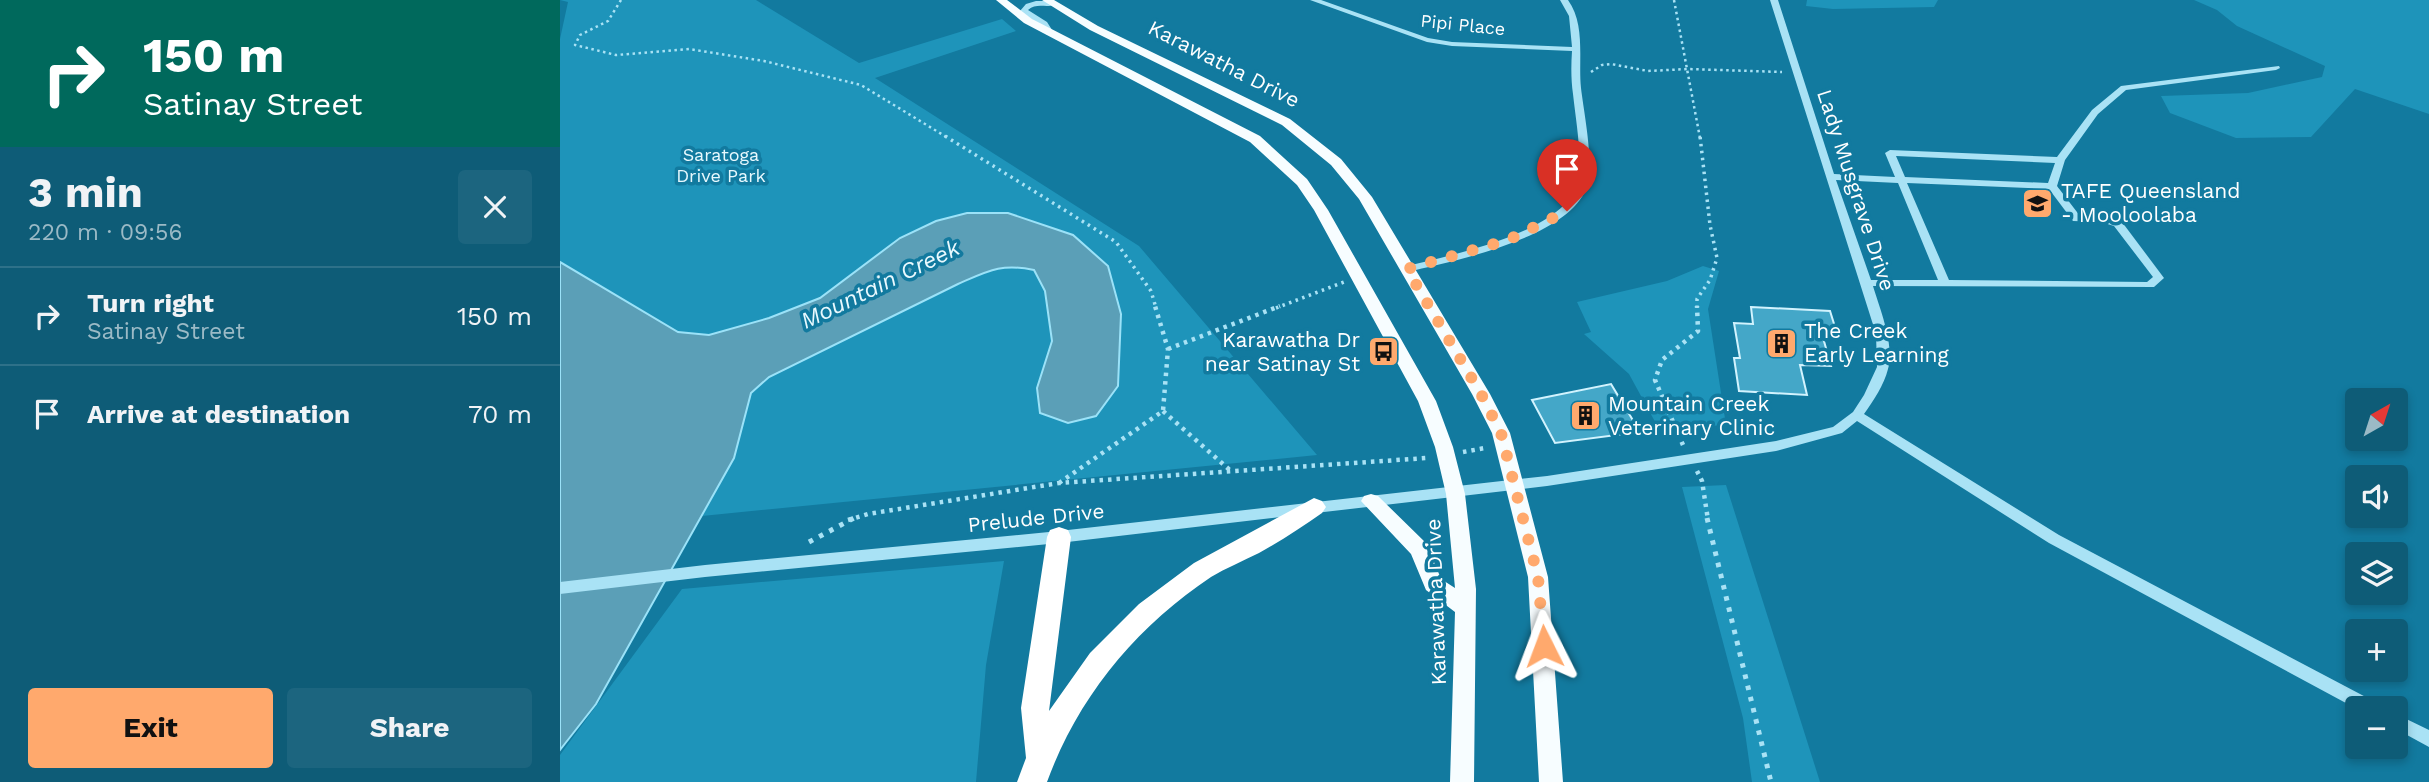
<!DOCTYPE html>
<html lang="en">
<head>
<meta charset="utf-8">
<style>
  :root { --surface:#0e5c77; --page:#1c657f; --text:#f1f3f6; --muted:#9bbac6; --line:#2e7189; --accent:#ffa96d }
  body { margin:0; font-family:"Work Sans",sans-serif; background:var(--page); color:var(--text); height:100vh; display:flex; flex-direction:column; font-size:26px; white-space:nowrap }
  * { box-sizing:border-box; margin:0 }
  p { font-size:23px; color:var(--muted) }
  .icon { flex:none; width:38px; height:38px; fill:none; stroke:currentColor; stroke-width:2; stroke-linecap:round; stroke-linejoin:round }
  .map { position:relative; flex:1; overflow:hidden }
  .drawer { display:flex; flex-direction:column; background:var(--surface); width:560px }
  .drawer>* { flex:none }
  .top-card { background:#00695c; color:#fff; overflow:hidden }
  .needle { width:46px; rotate:39deg }
  .fabs { position:absolute; left:1785px; top:388px; display:grid; gap:14px }
  .fabs a { display:grid; place-items:center; width:63px; height:63px; border-radius:7px; background:var(--surface); box-shadow:0 4px 10px #0003; font-size:35px }
  .pin { position:absolute; display:grid; place-items:center; width:60px; height:60px; color:#fff; margin:-72px -30px; border-radius:50% 50% 50% 0; rotate:-45deg; box-shadow:0 0 7px #0007 }
  .pin .icon { rotate:45deg }
  .me { position:absolute; width:77px; margin:-38px; rotate:357deg; stroke-linejoin:round; filter:drop-shadow(0 0 5px #0008) }
  .turn { display:flex; align-items:center; gap:24px; height:147px; padding:0 28px; font-size:32px }
  .turn .icon { width:91px; height:91px; stroke-width:2.5 }
  .turn b { display:block; font-size:49px; line-height:60px }
  .round { display:grid; place-items:center; flex:none; width:74px; height:74px; border-radius:7px; background:var(--page) }
  .summary { display:flex; align-items:center; justify-content:space-between; height:119px; padding:0 28px }
  h1 { font-size:42px; font-weight:700; line-height:52px }
  .cta { display:flex; gap:14px; margin-top:auto; padding:14px 28px }
  .cta a { flex:1; height:80px; border-radius:7px; background:var(--accent); color:#111; font-size:28px; font-weight:700; line-height:80px; text-align:center }
  .cta a+a { background:var(--page); color:var(--text) }
  ul { padding:0; list-style:none }
  li { display:flex; align-items:center; gap:21px; height:98px; padding:0 28px; border-top:2px solid var(--line) }
  li div { flex:1 }
  li b { display:block; font-size:26px }
  li em { font-style:normal }
  main { display:flex; flex:1; min-height:0 }
  .map>svg:first-child { display:block }
  .green { fill:#1e94ba }
  .water { fill:#5b9fb7; stroke:#9be2f8; stroke-width:2 }
  .building { fill:#44a7c8; stroke:#d2f3fe; stroke-width:2 }
  .lines { fill:none; stroke-linecap:round; stroke-linejoin:round }
  .path-far3 { stroke:#a9e2f5; stroke-width:2.5; stroke-dasharray:2.5 3.5; stroke-linecap:butt }
  .path-far2 { stroke:#a9e2f5; stroke-width:3.5; stroke-dasharray:2.5 4.5; stroke-linecap:butt }
  .path-far1 { stroke:#a9e2f5; stroke-width:4.5; stroke-dasharray:3.5 5; stroke-linecap:butt }
  .path { stroke:#a9e2f5; stroke-width:5; stroke-dasharray:4.5 7; stroke-linecap:butt }
  .minor { fill:#a9e2f5; fill-rule:evenodd }
  .major { fill:#f7fdff; fill-rule:evenodd }
  .highway { fill:#fff; fill-rule:evenodd }
  .route { stroke:#ffa96d; stroke-width:12; stroke-dasharray:0 21.6 }
  .labels { text-anchor:middle; stroke-width:7; stroke-linejoin:round; paint-order:stroke }
  .far-street-label { font-size:18px; fill:#fff; stroke:#127a9f }
  .far-park-label { font-size:18px; fill:#e8f9fe; stroke:#127a9f }
  .street-label { font-size:21px; fill:#fff; stroke:#127a9f }
  .poi-label { font-size:21px; fill:#fff; stroke:#127a9f; text-anchor:start }
  .water-label { font-size:23px; font-style:italic; fill:#e9f9fe; stroke:#127a9f }
</style>
</head>
<body>
<main>
<section class="drawer">
<div class="top-card">
<div class="turn"><svg class="icon" aria-label="right" viewBox="0 0 24 24"><path d="M7 20v-9h11M14 6l5 5-5 5"/></svg><div><b>150 m</b>Satinay Street</div></div>
</div>
<div class="summary"><div><h1>3 min</h1><p>220 m · 09:56</p></div><a class="round"><svg class="icon" aria-label="close" viewBox="0 0 24 24"><path d="M6 6l12 12M18 6L6 18"/></svg></a></div>
<ul>
<li><svg class="icon" aria-label="right" viewBox="0 0 24 24"><path d="M7 20v-9h11M14 6l5 5-5 5"/></svg><div><b>Turn right</b><p>Satinay Street</p></div><em>150 m</em></li>
<li><svg class="icon" aria-label="arrive" viewBox="0 0 24 24"><path d="M6 21V4h12l-3 4 3 4H6"/></svg><div><b>Arrive at destination</b></div><em>70 m</em></li>
</ul>
<div class="cta"><a>Exit</a><a>Share</a></div>
</section>
<div class="map">
<svg width="1869" height="782" viewBox="0 0 1869 782">
  <rect width="100%" height="100%" fill="#127a9f"/>
  <path class="green" d="M0,0h196l103,63 143,-44 14,12 -141,47 264,168 178,209 -615,61 32,-58 17,-65 18,-16 54,-28 166,-79 23,-5 22,5 11,21 7,50 -15,47 59,28 22,-31 3,-71 -13,-48 -208,-28 -80,60 -51,20 -60,17 -31,-3 -118,-70v-223l8,-37z
    M1247,0h131l-4,7 -101,2 -27,-3z
    M1634,0h235v114l-74,-25 -44,48 -75,1 -66,-25 -9,-17 87,-3 74,-16 3,-11 -88,-40 -20,-16z
    M1143,266l16,5 -11,38 18,116 -67,4 -30,-55 -45,-40 7,-2 -14,-30 90,-21z
    M1166,485l94,297h-68l-9,-64 -61,-231z
    M444,561l-18,104 -10,117h-416v-27l122,-166z"/>
  <path class="water" d="M407,213h41l65,22 35,31 13,48 -3,72 -22,30 -28,7 -28,-10 -3,-25 15,-47 -7,-50 -11,-21c-33,-7 -46,1 -76,14l-189,93 -18,16 -17,65 -138,246 -36,46v-488l118,70 31,3 60,-17 51,-20 80,-60 36,-17z"/>
  <path class="building" d="M1191,307l79,4 5,16h-15l11,39 -31,-1 7,30 -68,-4 -5,-33h6l-6,-35 19,1z
    M1051,384l29,48 -85,11 -23,-43z"/>
  <g class="lines">
    <path class="path-far3" d="M61,0l-13,21 -28,14 -5,10 41,10 73,-6 75,12 97,24 87,53
      M1114,0l26,138
      M1031,72l11,-7 9,-1 37,7 40,-2 94,3"/>
    <path class="path-far2" d="M385,136l171,106 35,49 5,17
      M716,308l68,-26
      M1137,308v-9l13,-19 7,-22 -7,-33 -10,-89"/>
    <path class="path-far1" d="M608,349l112,-43
      M603,411l69,61
      M1123,445l-28,-65 7,-20 36,-29 -1,-25
      M903,452l22,-4
      M1137,471l5,10 6,39
      M499,483l104,-72 5,-62 -13,-43
      M288,520l20,-6 191,-31 368,-25"/>
    <path class="path" d="M1147,518l64,264
      M249,542l45,-24"/>
    <path class="minor" d="M750,0h11l107,38 24,4 120,5 -3,-31 -9,-16h8c18,25 10,60 13,88 3,26 14,77 5,101 -19,49 -132,72 -179,83l-4,-1 -1,-2 1,-2c44,-11 167,-35 175,-87 4,-28 -2,-58 -5,-86 -2,-14 -2,-28 -1,-43l-120,-5 -25,-4z
      M1210,0h8l56,174 61,3 -10,-24 5,-3 167,7 35,-47 29,-24 158,-20 1,2 -4,2 -150,20 -28,24 -33,46 -8,26 23,30h22l20,6 42,56 -10,9 -281,-1c7,23 22,60 15,83 -4,16 -14,31 -24,45l195,121 320,169 2,5h-24l-308,-166 -192,-122 -15,12 -66,18 -229,35 -488,57 -354,34 -145,17v-12l145,-17 354,-34 488,-55 229,-35 57,-14 20,-15 11,-17 13,-28 -1,-33zM1336,156l159,7 -7,20 -143,-6zM1276,180l62,3 40,97h-67zM1347,183l142,6 24,32 28,1 13,4 39,51 -6,5 -198,-2z
      M476,1h12l8,3c-9,5 -19,-2 -28,6l19,12 7,11 -1,2h-6l-6,-9 -21,-15 6,-7z
      M1836,714l33,16v17l-33,-18z"/>
    <path class="major" d="M436,0h11l25,19 228,117 47,43 21,31 108,191 17,46 12,47 11,95 -2,193h-24l5,-170 -29,-22 -15,-36 -50,-53 3,-5 7,-2 7,2 49,48 14,35 14,9 -9,-94 -11,-47 -17,-46 -104,-191 -17,-25 -47,-43 -226,-119z
      M482,0h12l44,26 192,93 51,40 31,38 118,197 20,39 38,144 15,205h-24l-11,-205 -36,-144 -20,-39 -113,-195 -28,-34 -49,-40 -192,-95z"/>
    <path class="highway" d="M754,498l8,3 4,6 -4,6c-20,14 -41,28 -63,40 -16,8 -33,15 -48,24 -75,50 -133,120 -164,205h-30l9,-24 -5,-50 26,-171 3,-7 9,-3 9,3 3,7 -22,174 41,-58 49,-49 55,-41z"/>
  </g>
  <g class="lines">
    <path class="route" d="M984,646l-6,-69 -37,-144 -20,-39 -74,-125 101,-29 59,-29"/>
  </g>
  <defs>
    <symbol id="university-square" viewBox="-11 -11 22 22"><rect x="-9" y="-9" width="18" height="18" rx="4" fill="#ffa96d" stroke="#127a9f"/><path d="M0-5L7-2L0 1L-7-2ZM-4 1L0 2.5L4 1V4Q0 6-4 4Z" fill="#111"/></symbol>
    <symbol id="building-square" viewBox="-11 -11 22 22"><rect x="-9" y="-9" width="18" height="18" rx="4" fill="#ffa96d" stroke="#127a9f"/><path d="M-4-6H4V6H1V3H-1V6H-4ZM-2.5-4.3h1.7v1.8h-1.7ZM.8-4.3h1.7v1.8H.8ZM-2.5-1h1.7V.8h-1.7ZM.8-1h1.7V.8H.8Z" fill="#111"/></symbol>
    <symbol id="bus-square" viewBox="-11 -11 22 22"><rect x="-9" y="-9" width="18" height="18" rx="4" fill="#ffa96d" stroke="#127a9f"/><path d="M-5-6H5V4H4V6H2V4H-2V6H-4V4H-5ZM-3.5-4V0h7V-4ZM-3.5 1.2v1.5H-2V1.2ZM2 1.2v1.5H3.5V1.2Z" fill="#111"/></symbol>
  </defs>
  <g fill-rule="evenodd">
    <use href="#university-square" x="1460" y="186" width="35" height="35"/>
    <use href="#building-square" x="1204" y="326" width="35" height="35"/>
    <use href="#bus-square" x="806" y="334" width="35" height="35"/>
    <use href="#building-square" x="1008" y="398" width="35" height="35"/>
  </g>
  <g class="labels">
    <g class="far-street-label">
      <text transform="translate(903 25) rotate(6)" y="6">Pipi Place</text>
    </g>
    <g class="far-park-label">
      <text x="161" y="161">Saratoga<tspan x="161" dy="21">Drive Park</tspan></text>
    </g>
    <g class="street-label">
      <text transform="translate(664 64) rotate(27)" y="7">Karawatha Drive</text>
      <text transform="translate(1296 190) rotate(72)" y="7">Lady Musgrave Drive</text>
      <text transform="translate(476 518) rotate(-6)" y="7">Prelude Drive</text>
      <text transform="translate(876 602) rotate(-92)" y="7">Karawatha Drive</text>
    </g>
    <g class="poi-label">
      <text x="1501" y="198">TAFE Queensland<tspan x="1501" dy="24">- Mooloolaba</tspan></text>
      <text x="1244" y="338">The Creek<tspan x="1244" dy="24">Early Learning</tspan></text>
      <text x="800" y="347" text-anchor="end">Karawatha Dr<tspan x="800" dy="24">near Satinay St</tspan></text>
      <text x="1048" y="411">Mountain Creek<tspan x="1048" dy="24">Veterinary Clinic</tspan></text>
    </g>
    <g class="water-label">
      <text transform="translate(320 284) rotate(-26)" y="8">Mountain Creek</text>
    </g>
  </g>
</svg>
<div class="fabs">
<a><svg class="needle" viewBox="-14 -14 28 28"><path d="M0-13l5 13h-10z" fill="#e53935"/><path d="M0 13l5-13h-10z" fill="#9bbac6"/></svg></a>
<a><svg class="icon" aria-label="sound" viewBox="0 0 24 24"><path d="M4 9h4l5-4v14l-5-4H4zM17 9q2 3 0 6"/></svg></a>
<a><svg class="icon" aria-label="layers" viewBox="0 0 24 24"><path d="M12 4l9 5-9 5-9-5zM3 14l9 5 9-5"/></svg></a>
<a>+</a>
<a>−</a>
</div>
<div class="pin" style="left:1007px;top:211px;background:#d93025"><svg class="icon" aria-label="arrive" viewBox="0 0 24 24"><path d="M6 21V4h12l-3 4 3 4H6"/></svg></div>
<svg class="me" style="left:984px;top:646px" viewBox="-20 -20 40 40"><path d="M0-17L14 15 0 8-14 15z" fill="#ffa96d" stroke="#fff" stroke-width="4"/></svg>
</div>
</main>
</body>
</html>
